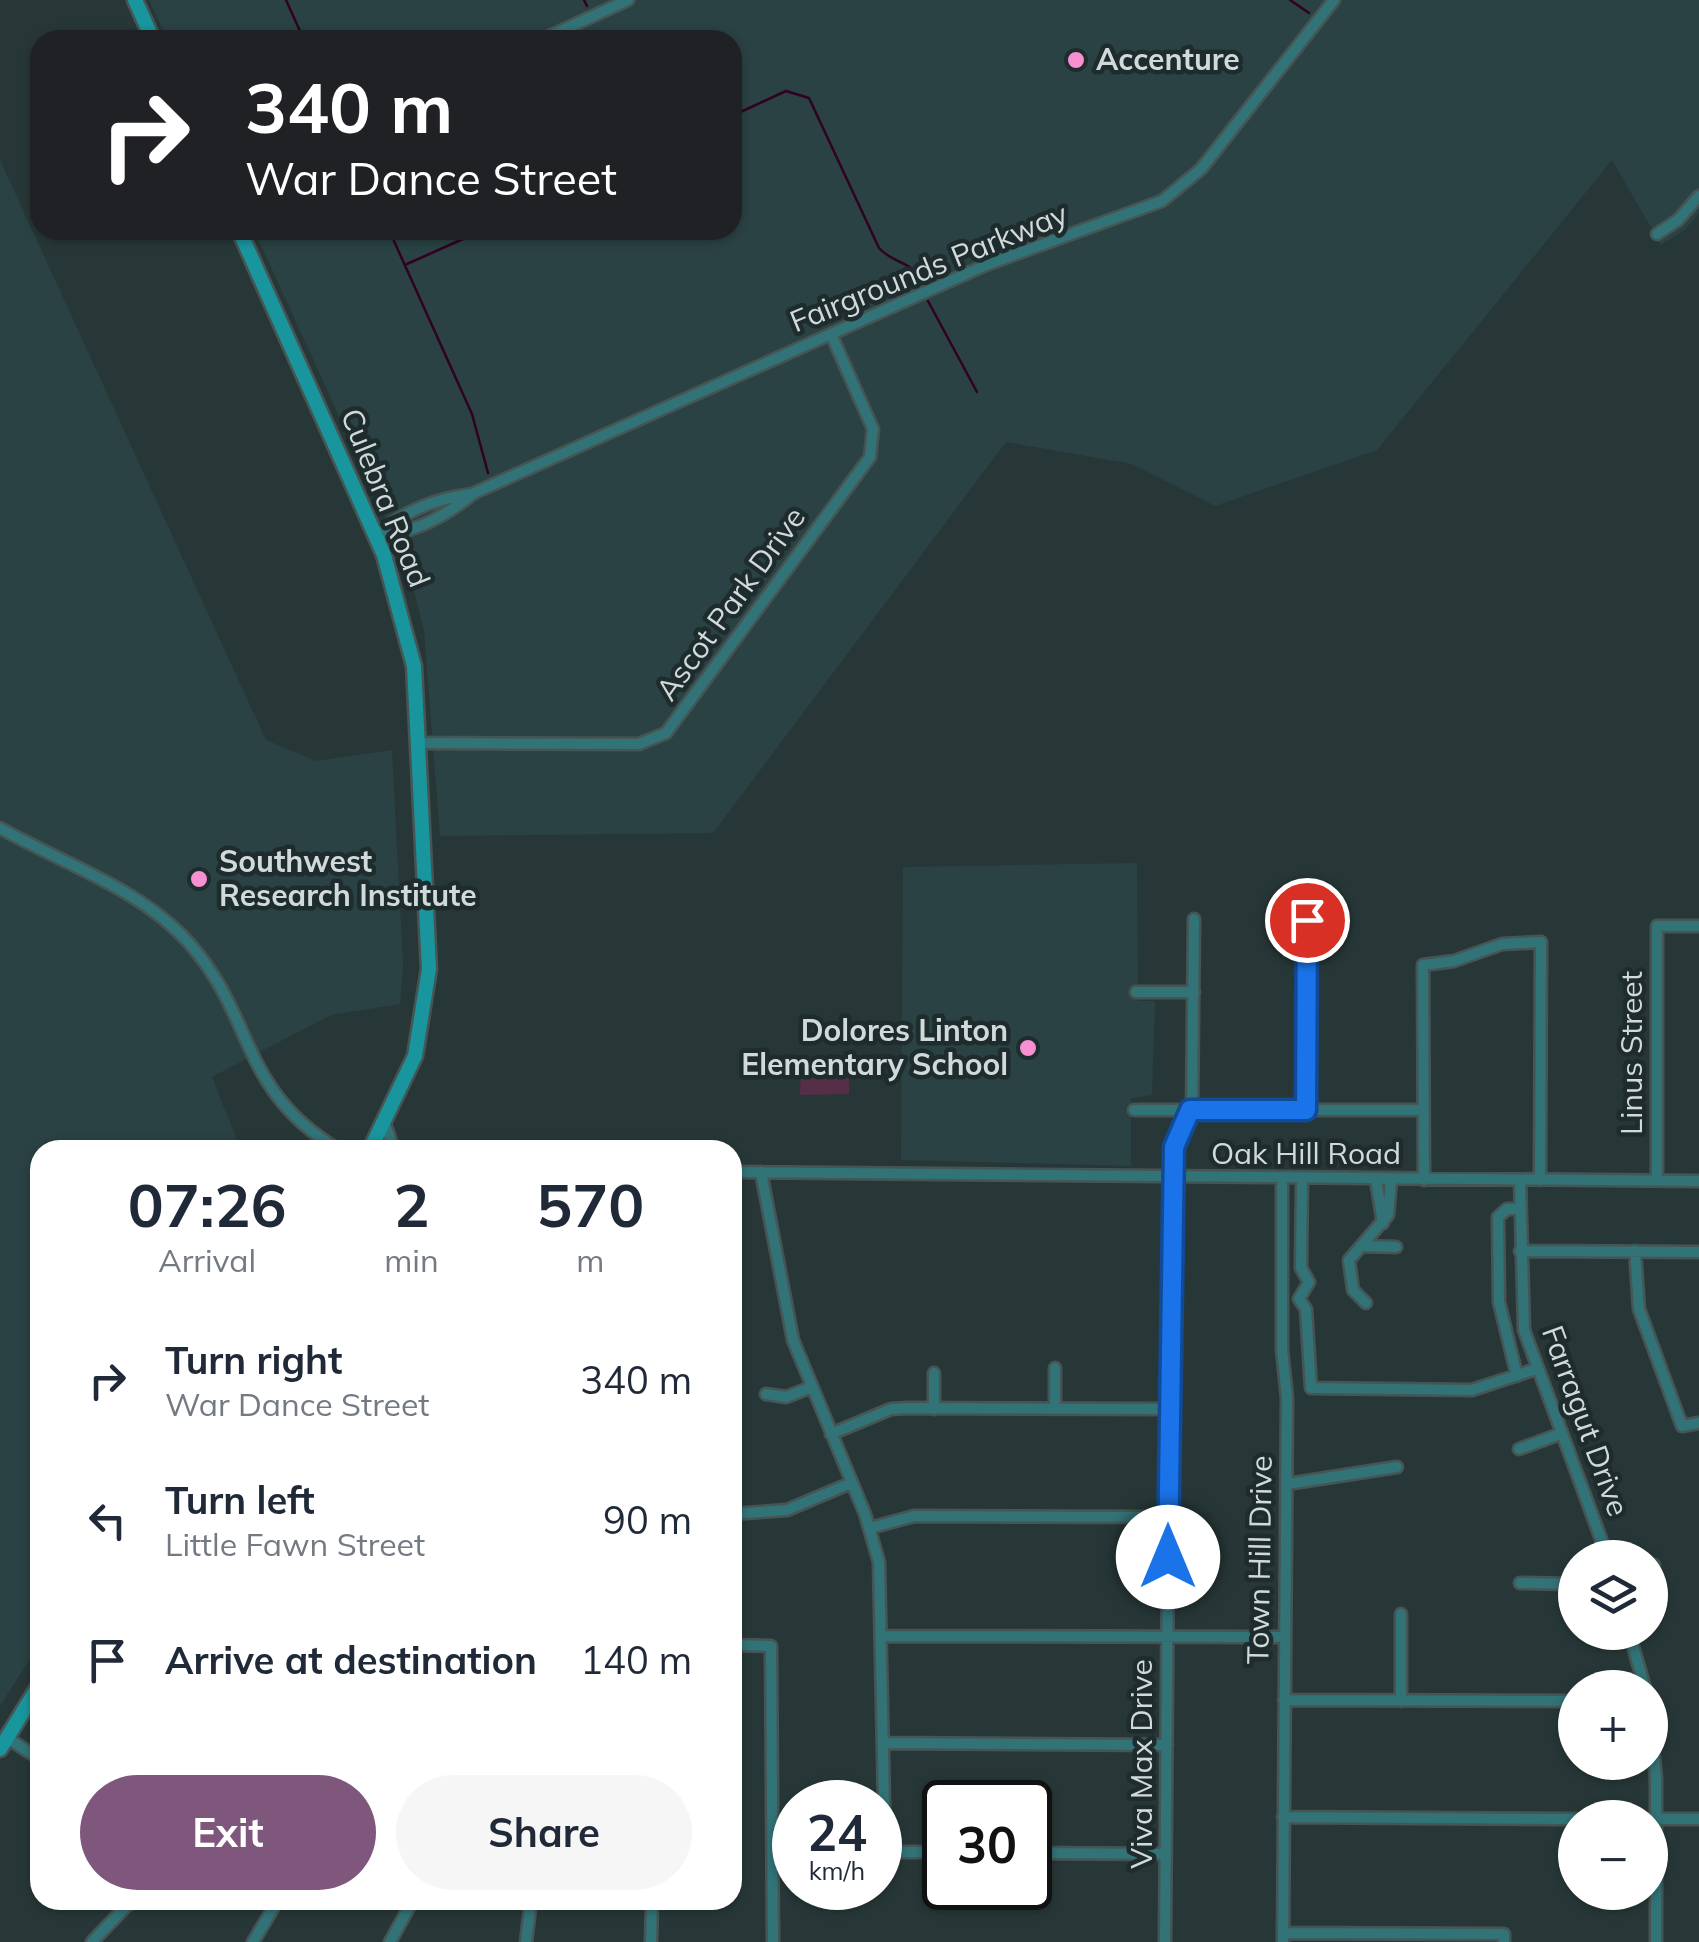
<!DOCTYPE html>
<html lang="en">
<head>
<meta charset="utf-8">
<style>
  :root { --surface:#fff; --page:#f6f6f7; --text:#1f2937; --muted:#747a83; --accent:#80577c }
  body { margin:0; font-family:Mulish,sans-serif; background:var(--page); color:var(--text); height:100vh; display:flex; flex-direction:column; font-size:38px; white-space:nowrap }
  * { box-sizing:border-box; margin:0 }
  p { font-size:32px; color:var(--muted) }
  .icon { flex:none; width:55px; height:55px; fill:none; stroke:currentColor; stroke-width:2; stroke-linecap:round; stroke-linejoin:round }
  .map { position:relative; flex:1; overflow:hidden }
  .sheet { position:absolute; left:30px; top:1140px; width:712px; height:770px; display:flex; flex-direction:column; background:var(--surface); border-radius:30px; box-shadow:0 2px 8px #0004 }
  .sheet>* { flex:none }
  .banner { position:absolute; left:30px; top:30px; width:712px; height:210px; border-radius:30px; box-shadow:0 2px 8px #0004; background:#202124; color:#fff; overflow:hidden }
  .fabs { position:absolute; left:1558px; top:1540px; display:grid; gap:20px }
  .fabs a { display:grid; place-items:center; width:110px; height:110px; border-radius:50%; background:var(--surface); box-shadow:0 2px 8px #0004; font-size:50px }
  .speed { position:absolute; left:772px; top:1780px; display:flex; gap:20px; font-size:50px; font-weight:700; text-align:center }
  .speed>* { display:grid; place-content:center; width:130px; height:130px; border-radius:50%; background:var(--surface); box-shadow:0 2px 8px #0004; line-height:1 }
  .speed small { font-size:25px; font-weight:400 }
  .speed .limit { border:5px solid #111; border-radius:15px; background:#fff; color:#111 }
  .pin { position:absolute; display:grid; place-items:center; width:85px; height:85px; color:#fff; margin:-42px; border:5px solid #fff; border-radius:50%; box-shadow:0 2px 10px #0007 }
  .me { position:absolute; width:110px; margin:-55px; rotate:0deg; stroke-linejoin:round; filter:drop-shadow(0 0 8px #0008) }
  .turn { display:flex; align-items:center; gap:35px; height:210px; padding:0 50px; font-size:45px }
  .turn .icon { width:130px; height:130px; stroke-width:2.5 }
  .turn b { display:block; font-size:70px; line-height:85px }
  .eta { display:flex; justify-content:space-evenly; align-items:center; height:170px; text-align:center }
  .eta b { font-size:60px; font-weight:700; line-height:70px }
  .action { display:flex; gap:20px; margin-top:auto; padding:20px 50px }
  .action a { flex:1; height:115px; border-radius:60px; background:var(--accent); color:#fff; font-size:40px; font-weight:700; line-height:115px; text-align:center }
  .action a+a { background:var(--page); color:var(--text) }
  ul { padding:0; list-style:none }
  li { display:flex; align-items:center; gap:30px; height:140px; padding:0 50px }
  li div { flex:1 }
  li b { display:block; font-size:38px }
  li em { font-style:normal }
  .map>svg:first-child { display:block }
  .built { fill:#2a4244 }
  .green { fill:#562e47 }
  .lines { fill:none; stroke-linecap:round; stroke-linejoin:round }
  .stream { stroke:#300122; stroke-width:2.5 }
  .street-casing { stroke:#465454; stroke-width:15 }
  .secondary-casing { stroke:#465454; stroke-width:19 }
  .street { stroke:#327377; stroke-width:10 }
  .secondary { stroke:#19969d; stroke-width:14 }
  .route-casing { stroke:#114b97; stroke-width:25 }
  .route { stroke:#1a73e8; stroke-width:18 }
  .poi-dot { fill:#f690d0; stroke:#1e2c2d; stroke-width:4 }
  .labels { text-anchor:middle; stroke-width:9; stroke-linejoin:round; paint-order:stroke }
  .poi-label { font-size:30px; font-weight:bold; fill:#d1dada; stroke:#1e2c2d; text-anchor:start }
  .street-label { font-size:30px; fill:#d1dada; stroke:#1e2c2d }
</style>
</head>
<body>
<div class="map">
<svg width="1699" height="1942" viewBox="0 0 1699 1942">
  <rect width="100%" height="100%" fill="#273737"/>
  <path class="built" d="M149,0h1550v213l-14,17 -24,15 -49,-85 -235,290 -162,56 -83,-42 -126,-22 -293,391 -273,3 -16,-205 -16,-64 -154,-337h478v-190h-564z
    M0,160l266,580 50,21 76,-11 11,214 -3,40 -69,11 -119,62 29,73h-201v493l-40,63z
    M1137,863l1,138h17l-3,94 -21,3v68l-230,-6 2,-293z"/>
  <path class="green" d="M801,1070h48v24l-49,1z"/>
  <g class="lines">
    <path class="stream" d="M286,0l18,40
      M584,0l3,6
      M1290,0l19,13
      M732,116l54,-25 23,7 70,150c13,15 32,13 42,32
      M389,230l83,184 16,59
      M407,264l76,-34
      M928,301l49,91"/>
    <defs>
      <path id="street" d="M541,40l87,-40
        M1657,234l21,-14 21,-24
        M376,536c36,-2 70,-20 98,-43l512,-228 176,-64 39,-32 133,-169
        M376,536c27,-25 62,-38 97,-42
        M418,743l221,1 27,-11 204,-276 3,-28 -42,-95
        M0,828c63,36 140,60 189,115 67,75 49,146 150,207
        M1136,992h58
        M1134,1110h289
        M1192,1110l2,-191
        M1306,1110l1,-190
        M385,1124l9,26
        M732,1172l967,9
        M761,1172l32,168 72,174 14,48 6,290h60
        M1282,1180v170l5,48 -4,544
        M1302,1180l-1,88 8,14 -10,17 7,10 5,79 161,2 64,-21
        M1376,1180l7,43
        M1424,1180l-1,-215 31,-4 48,-17 39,-2 -1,238
        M1520,1180l4,150 84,228
        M1657,1181v-255h42
        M1361,1246l35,1
        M1520,1251l179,1
        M1635,1251l4,58 43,117 17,-3
        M1366,1303l-13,-13 -4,-30 39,-45 3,-35
        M934,1373v36
        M1517,1376l-18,-74 -1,-85 9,-8h13
        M766,1394l20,3 26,-10
        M1055,1409v-41
        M831,1434l60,-25 17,-1 261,1
        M1519,1449l41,-15
        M1287,1484l110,-17
        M732,1514l55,-4 64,-27
        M870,1528l44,-12 254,1
        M1650,1566l4,-1
        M1520,1583l55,1
        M1629,1632l16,56
        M884,1636l400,1
        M732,1645l39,1 2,296
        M1284,1700l291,1
        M1401,1701v-87
        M1650,1714l6,65v163
        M7,1738l33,21
        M884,1743l283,2
        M1283,1817l292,2
        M1651,1819h48
        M1030,1853l136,1
        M1283,1933l221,1v8
        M92,1942l40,-42
        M253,1942l25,-42
        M390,1942l23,-42
        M526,1942l5,-42
        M651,1942l1,-42
        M1165,1942l6,-781 18,-51"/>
      <path id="secondary" d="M135,0l18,40
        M239,230l145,325 30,111 15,303 -14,87 -45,94
        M0,1749l40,-65"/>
    </defs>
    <use href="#street" class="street-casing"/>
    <use href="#secondary" class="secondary-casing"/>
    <use href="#street" class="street"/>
    <use href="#secondary" class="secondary"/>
  </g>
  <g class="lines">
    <defs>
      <path id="route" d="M1168,1557l6,-410 16,-37h116l1,-190"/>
    </defs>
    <use href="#route" class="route-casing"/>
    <use href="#route" class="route"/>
  </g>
  <g class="poi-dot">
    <circle cx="1076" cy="60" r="10"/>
    <circle cx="199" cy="879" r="10"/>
    <circle cx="1028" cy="1048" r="10"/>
  </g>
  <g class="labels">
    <g class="poi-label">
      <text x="1096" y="70">Accenture</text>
      <text x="219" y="872">Southwest<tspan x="219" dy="34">Research Institute</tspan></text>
      <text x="1008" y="1041" text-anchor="end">Dolores Linton<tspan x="1008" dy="34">Elementary School</tspan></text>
    </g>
    <g class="street-label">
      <text transform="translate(929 268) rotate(-22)" y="10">Fairgrounds Parkway</text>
      <text transform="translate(385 498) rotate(68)" y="10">Culebra Road</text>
      <text transform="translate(731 604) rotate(-54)" y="10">Ascot Park Drive</text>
      <text transform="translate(1632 1053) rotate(-90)" y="10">Linus Street</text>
      <text x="1306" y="1164">Oak Hill Road</text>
      <text transform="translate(1585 1421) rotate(70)" y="10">Farragut Drive</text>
      <text transform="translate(1260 1560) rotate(-89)" y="10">Town Hill Drive</text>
      <text transform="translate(1142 1764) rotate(-90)" y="10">Viva Max Drive</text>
    </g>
  </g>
</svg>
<div class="fabs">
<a><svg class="icon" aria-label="layers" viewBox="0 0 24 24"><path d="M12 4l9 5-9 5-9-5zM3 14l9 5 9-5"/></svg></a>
<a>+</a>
<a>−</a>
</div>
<div class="speed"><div>24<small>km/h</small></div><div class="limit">30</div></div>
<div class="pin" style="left:1307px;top:920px;background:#d93025"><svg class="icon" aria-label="arrive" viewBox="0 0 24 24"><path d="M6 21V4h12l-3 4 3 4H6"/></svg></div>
<svg class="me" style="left:1168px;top:1557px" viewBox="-20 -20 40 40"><circle r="19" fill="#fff"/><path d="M0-13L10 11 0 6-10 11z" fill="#1a73e8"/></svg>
<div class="banner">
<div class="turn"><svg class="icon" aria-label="right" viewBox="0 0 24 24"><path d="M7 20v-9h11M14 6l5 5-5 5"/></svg><div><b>340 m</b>War Dance Street</div></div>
</div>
<section class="sheet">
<div class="eta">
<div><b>07:26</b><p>Arrival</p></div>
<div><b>2</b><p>min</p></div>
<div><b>570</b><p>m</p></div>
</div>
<ul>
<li><svg class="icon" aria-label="right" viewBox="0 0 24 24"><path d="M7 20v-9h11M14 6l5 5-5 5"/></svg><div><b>Turn right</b><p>War Dance Street</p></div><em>340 m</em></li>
<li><svg class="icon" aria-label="left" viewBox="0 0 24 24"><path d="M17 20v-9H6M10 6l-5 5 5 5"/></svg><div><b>Turn left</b><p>Little Fawn Street</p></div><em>90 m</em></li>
<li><svg class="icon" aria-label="arrive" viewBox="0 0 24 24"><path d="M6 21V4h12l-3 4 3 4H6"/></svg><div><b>Arrive at destination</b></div><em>140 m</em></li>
</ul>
<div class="action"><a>Exit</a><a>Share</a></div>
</section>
</div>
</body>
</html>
